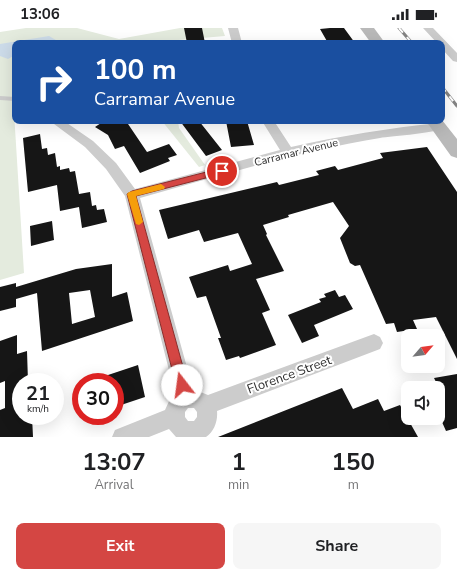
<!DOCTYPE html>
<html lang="en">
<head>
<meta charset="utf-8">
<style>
  :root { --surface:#fff; --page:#f6f6f6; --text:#202124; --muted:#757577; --accent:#d44643 }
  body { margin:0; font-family:"Nunito Sans",sans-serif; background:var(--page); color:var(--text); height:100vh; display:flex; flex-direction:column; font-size:15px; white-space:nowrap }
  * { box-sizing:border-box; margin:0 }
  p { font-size:13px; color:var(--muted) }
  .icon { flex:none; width:22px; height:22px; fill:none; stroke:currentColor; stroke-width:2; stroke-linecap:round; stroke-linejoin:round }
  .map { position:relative; height:409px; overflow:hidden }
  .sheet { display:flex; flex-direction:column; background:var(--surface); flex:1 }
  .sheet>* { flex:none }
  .guide { position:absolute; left:12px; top:12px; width:433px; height:84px; border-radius:8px; box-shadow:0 4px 16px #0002; background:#1a4fa0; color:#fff; overflow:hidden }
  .needle { width:26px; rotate:62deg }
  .buttons { position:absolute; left:401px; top:301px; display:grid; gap:8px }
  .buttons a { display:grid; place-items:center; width:44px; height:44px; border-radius:8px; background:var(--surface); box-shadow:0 4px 16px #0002; font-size:20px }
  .speed { position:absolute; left:12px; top:345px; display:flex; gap:8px; font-size:20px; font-weight:700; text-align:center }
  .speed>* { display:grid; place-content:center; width:52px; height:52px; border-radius:50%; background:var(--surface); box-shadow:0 4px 16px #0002; line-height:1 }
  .speed small { font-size:10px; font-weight:400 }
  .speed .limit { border:6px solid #d22; background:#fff; color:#111 }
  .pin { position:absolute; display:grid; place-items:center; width:34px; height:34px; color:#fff; margin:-17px; border:2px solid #fff; border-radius:50%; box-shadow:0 1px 4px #0007 }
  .me { position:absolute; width:44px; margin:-22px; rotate:345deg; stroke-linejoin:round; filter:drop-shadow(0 0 3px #0008) }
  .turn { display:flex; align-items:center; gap:14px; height:84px; padding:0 16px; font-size:18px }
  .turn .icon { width:52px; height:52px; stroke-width:2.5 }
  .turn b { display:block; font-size:28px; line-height:34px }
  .eta { display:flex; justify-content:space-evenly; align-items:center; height:68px; text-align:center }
  .eta b { font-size:24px; font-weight:700; line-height:28px }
  .button { display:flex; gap:8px; margin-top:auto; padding:8px 16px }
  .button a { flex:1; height:46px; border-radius:8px; background:var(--accent); color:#fff; font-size:16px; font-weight:700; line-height:46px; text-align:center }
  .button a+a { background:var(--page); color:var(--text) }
  .status { display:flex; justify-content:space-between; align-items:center; height:28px; padding:0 20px; background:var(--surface); direction:ltr }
  .status svg { height:11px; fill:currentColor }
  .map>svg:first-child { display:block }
  .green { fill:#e4ebde }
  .water { fill:#ccdbe9 }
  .building { fill:#161616; fill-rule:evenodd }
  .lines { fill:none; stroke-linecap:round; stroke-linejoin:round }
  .lane { fill:#ccc; fill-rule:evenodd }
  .street { fill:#ccc; fill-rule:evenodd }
  .secondary { fill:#b9b9b9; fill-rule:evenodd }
  .rail-casing { stroke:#848484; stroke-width:3 }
  .rail { stroke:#fff; stroke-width:2; stroke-dasharray:6; stroke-linecap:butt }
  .route { fill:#d44643; stroke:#8a2e2c }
  .slow { fill:#f59e0b }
  .labels { text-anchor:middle; stroke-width:4; stroke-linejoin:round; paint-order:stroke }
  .street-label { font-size:11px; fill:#2f2f2f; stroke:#fff }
  .near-street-label { font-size:13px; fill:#2f2f2f; stroke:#fff }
</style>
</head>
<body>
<div class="status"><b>13:06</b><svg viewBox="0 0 49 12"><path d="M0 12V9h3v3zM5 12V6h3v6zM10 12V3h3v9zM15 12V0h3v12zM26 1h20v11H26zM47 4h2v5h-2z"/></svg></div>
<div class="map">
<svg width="457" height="409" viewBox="0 0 457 409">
  <rect width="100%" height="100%" fill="#fff"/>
  <path class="green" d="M26,0h51l42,11 61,-11h42l3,8 -58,5v2h-152l-1,69 10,161 -24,7v-248z
    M162,93h16l1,7 26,37 -6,2z"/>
  <path class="water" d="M49,8l12,7h-46v12l-7,4 -8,-3v-12z"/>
  <path class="building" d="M184,0h18l3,15h-18z
    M330,0h14l11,15h-27l-8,-14z
    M104,93h22l21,31 22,-8 8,11 -9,3 2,3 -30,12 -16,-27 -9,3 -7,-14 -13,-8z
    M180,93h19l23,29 -16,6z
    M226,93h21l7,24 -23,2z
    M40,106l2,15 5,-1 1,7 7,-2 2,14 3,-1v4l9,-2 1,4 5,-1 4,23 11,-2 2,14 4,-1 1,5 7,-1 3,13 -25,6 -3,-21 -19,4 -3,-26 -29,7 -5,-54z
    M427,119l30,45v167l-21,-42 -23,3 4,9 -20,3 -3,-9 -8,1 -26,-59 -5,1 -5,-3 -10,-25 9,-12 -16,-24 -45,13 1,2 -26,8 4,9 -1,1 18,36 -28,8 14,31 -8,3 14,32 -36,13 -1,-2 -13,4 -8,-22h3l-15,-42 -9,2 -8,-21 39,-12 2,6 22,-7 -14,-31 -34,9 -5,-12 -31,9 -9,-29 118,-28 2,3 40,-10 -3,-4 19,-5 3,4 45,-12 -3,-5z
    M52,193l2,19 -23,6 -1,-20z
    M112,236v33l15,-5 6,29 -91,30 -5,-58 -21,6v8l-16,4v-24l16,-4v4l60,-18zM90,262l5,27 -23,7 -3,-31z
    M335,262l4,7 6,-2 8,14 -39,16 5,11 -17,7 -14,-28 33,-13 -2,-3 7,-2 -2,-3z
    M17,307v19l10,-3 1,31h-7v34h11l1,21h-33v-27l5,-2v-27l-5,2v-42z
    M138,337l7,32 -30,10v-25h-22v-2z
    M457,346v54l-11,3 -8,-18v-27l-4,-8z
    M342,360l11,21 25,-10 6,12 16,-6 18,32h-200z"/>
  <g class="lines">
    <path class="lane" d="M0,68l15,1v4l-15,-1z"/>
    <path class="street" d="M228,0h10l4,15h-10z
      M423,0h10l24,25v9l-4,-1 -11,-12v-6h-5z
      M50,93h14l29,20 23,22 19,26 145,-39 -18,-29h12l17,26c49,-11 98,-19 148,-24l4,1 2,3c-4,6 -54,9 -65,11 -81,13 -160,38 -240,60l53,191 15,6 166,-61 6,3 3,6 -3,6 -163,62c1,10 -3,21 -11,26h-30l-7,-8 -20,8h-37l3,-7 50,-20 5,-11 5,-5 -50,-198 -19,-27 -21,-22zM188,380h6l3,4v5l-3,4h-6l-3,-4v-5z"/>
    <path class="secondary" d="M360,0h14l11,15h-14z
      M442,92l15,19v19l-6,-2 -25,-35z"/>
    <defs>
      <path id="rail" d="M399,0l13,15
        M442,59l15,19"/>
    </defs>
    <use href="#rail" class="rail-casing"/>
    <use href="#rail" class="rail"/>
  </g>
  <path class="route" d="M222,140l4,3 -1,2 -89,23 52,189 -2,4 -4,1 -4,-1 -2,-4 -49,-191 5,-3z"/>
  <path class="slow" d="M161,156l4,3 -1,2 -28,7 7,26 -4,3 -3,-1 -9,-30 2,-2z"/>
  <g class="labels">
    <g class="street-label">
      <text transform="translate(296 124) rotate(-14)" y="4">Carramar Avenue</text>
    </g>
    <g class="near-street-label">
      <text transform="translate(289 346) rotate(-20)" y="5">Florence Street</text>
    </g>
  </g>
</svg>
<div class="buttons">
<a><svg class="needle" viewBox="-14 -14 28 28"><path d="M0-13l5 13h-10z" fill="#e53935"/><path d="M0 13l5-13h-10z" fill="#757577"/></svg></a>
<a><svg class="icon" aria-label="sound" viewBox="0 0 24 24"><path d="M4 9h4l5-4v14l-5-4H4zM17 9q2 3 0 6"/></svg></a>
</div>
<div class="speed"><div>21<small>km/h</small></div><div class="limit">30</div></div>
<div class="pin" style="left:222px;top:143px;background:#d93025"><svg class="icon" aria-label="arrive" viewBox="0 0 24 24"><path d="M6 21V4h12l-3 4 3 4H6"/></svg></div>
<svg class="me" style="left:182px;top:357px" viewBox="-20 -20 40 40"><circle r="19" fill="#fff"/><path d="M0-13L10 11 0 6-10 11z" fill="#d44643"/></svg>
<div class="guide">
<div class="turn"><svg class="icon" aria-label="right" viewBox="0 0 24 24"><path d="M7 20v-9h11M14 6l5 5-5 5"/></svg><div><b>100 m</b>Carramar Avenue</div></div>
</div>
</div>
<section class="sheet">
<div class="eta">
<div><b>13:07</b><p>Arrival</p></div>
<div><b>1</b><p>min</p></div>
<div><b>150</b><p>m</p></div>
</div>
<div class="button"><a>Exit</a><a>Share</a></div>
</section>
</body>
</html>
